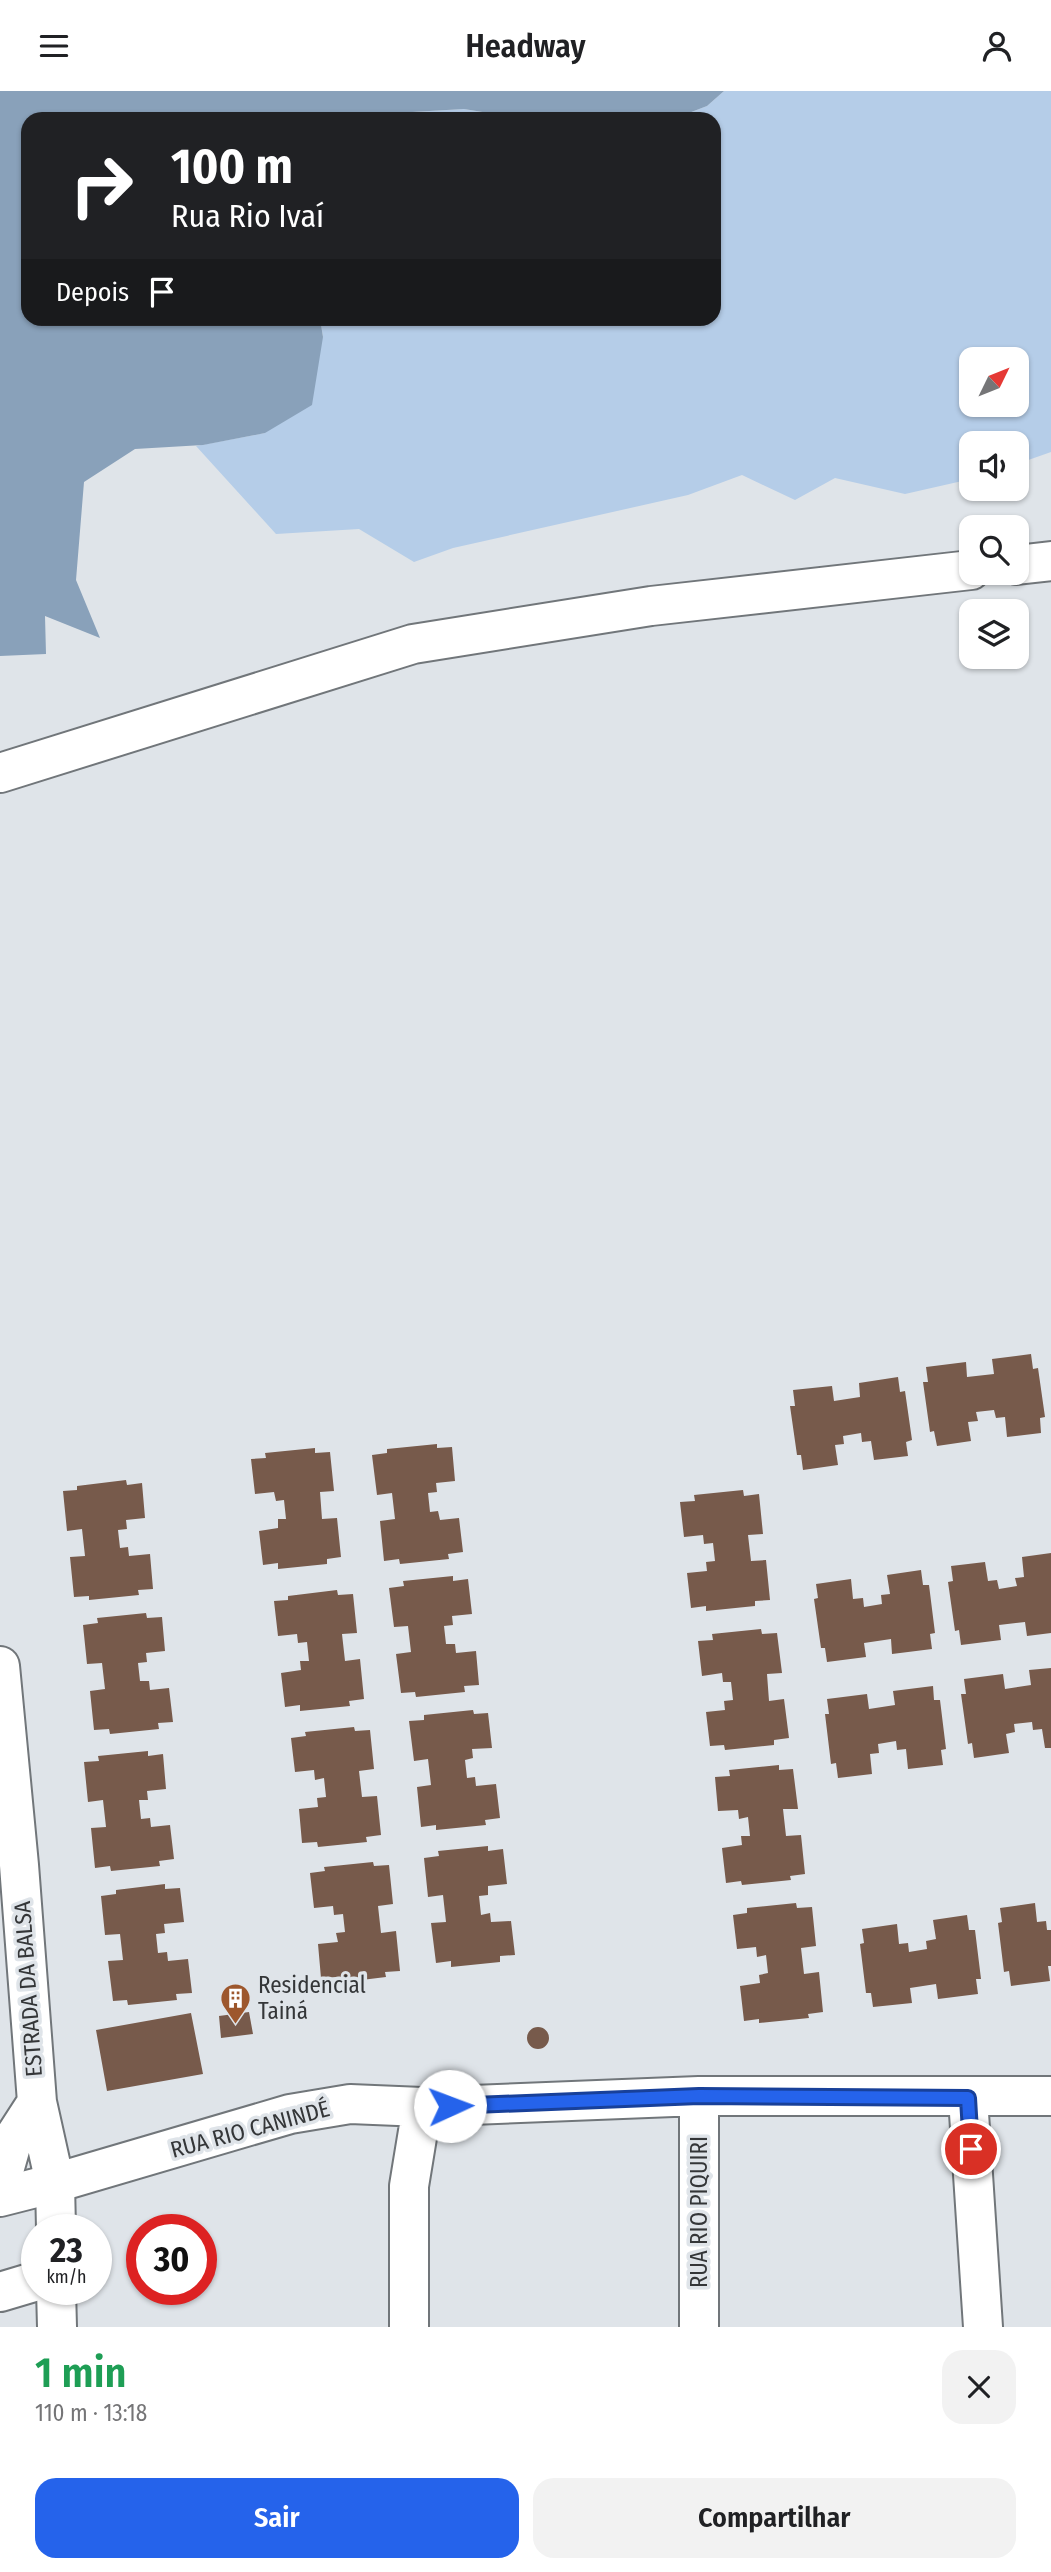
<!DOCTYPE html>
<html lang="pt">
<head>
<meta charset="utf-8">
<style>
  :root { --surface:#fff; --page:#f2f2f2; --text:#202124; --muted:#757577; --accent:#2563eb }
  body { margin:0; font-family:"Fira Sans Condensed",sans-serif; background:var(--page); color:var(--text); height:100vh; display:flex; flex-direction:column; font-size:26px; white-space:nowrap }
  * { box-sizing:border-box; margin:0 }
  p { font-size:23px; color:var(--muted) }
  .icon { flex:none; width:38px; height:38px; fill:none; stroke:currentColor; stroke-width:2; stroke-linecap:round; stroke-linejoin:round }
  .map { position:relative; height:2236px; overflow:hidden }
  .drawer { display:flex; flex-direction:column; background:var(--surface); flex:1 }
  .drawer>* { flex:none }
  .guide { position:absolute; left:21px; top:21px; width:700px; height:214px; border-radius:21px; box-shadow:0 2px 5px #0004; background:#202124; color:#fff; overflow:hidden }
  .needle { width:46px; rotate:47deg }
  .buttons { position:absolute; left:959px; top:256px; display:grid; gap:14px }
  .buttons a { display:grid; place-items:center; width:70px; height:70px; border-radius:14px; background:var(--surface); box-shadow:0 2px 5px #0004; font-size:35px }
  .speed { position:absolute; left:21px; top:2123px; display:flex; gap:14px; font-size:35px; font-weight:700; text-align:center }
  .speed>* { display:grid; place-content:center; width:91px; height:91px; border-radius:50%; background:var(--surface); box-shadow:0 2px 5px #0004; line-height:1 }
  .speed small { font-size:18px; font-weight:400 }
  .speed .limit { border:10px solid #d22; background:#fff; color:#111 }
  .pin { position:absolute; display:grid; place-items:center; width:60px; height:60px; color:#fff; margin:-30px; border:4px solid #fff; border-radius:50%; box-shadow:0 2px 7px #0007 }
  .me { position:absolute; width:77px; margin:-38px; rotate:88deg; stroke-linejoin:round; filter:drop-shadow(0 0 5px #0008) }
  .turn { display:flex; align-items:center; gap:24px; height:147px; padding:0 35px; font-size:32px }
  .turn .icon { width:91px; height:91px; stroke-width:2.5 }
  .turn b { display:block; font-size:49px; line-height:60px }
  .then { display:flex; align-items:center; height:66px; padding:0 35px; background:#0003; gap:14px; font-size:26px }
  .round { display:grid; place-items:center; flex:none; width:74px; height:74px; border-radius:21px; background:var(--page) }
  .overview { display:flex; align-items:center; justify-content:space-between; height:119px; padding:0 35px }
  h1 { font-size:42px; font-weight:600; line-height:52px; color:#1e9e55 }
  .action { display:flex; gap:14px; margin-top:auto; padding:14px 35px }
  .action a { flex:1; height:80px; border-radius:21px; background:var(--accent); color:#fff; font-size:28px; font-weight:600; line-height:80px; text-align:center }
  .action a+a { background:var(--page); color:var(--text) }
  header { display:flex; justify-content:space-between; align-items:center; height:91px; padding:0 35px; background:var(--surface); font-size:32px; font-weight:600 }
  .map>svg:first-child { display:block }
  .green { fill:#b5cde8; fill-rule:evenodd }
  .forest { fill:#89a1ba }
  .building { fill:#775a4b }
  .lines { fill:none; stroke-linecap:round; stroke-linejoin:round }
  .minor-casing { stroke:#71767a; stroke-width:42 }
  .secondary-casing { stroke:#71767a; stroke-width:42 }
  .minor { stroke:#fff; stroke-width:38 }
  .secondary { stroke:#fff; stroke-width:38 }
  .route-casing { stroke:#184099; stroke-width:18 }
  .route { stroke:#2563eb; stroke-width:12 }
  .labels { text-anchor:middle; stroke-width:7; stroke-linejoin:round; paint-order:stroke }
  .poi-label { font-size:23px; fill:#343638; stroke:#dfe4e9; text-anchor:start }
  .street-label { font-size:23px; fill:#343638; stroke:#dfe4e9 }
</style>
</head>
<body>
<header><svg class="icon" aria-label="menu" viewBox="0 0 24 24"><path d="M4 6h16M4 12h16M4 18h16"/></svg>Headway<svg class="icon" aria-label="person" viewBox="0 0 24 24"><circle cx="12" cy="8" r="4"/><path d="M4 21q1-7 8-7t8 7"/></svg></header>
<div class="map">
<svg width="1051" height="2236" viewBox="0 0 1051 2236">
  <rect width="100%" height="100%" fill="#dfe4e9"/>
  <path class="green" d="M724,0h327v361l-34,12v-21h-46v36l-66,15 -70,-16 -40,22 -53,-25 -54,20 -235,53 -39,14 -55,-33 -83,5 -80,-88 69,-13 58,-96 -3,-18h394v-200h-41l34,-13zM971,268h46v45h-46z
    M464,18l61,10h-140l10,-6z"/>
  <path class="forest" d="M0,0h724l-17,15 -34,13h-148l-61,-10 -69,4 -10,6h-357v200h292l3,18 -11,68 -47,28 -62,12 -68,4 -51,33 -8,98 24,58 -55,-22 1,38 -46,2z"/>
  <path class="building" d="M1031,1263l2,15 5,-1 7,49 -5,1 1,15 -34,4 -2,-20 -9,1 -2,-8 -18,2 2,9 -10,1 3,19 -34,5 -3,-15 -4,1 -7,-50h5l-2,-15 40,-5 1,15 27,-3 -2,-15z
    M898,1286l2,15 5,-1 7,49 -6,2 2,14 -34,4 -3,-19 -9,1 -1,-9 -18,3 1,8 -9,1 3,20 -35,5 -2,-15h-4l-7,-49h5l-2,-16 39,-4 2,15 26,-4 -1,-14z
    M437,1353v4l15,-1 3,34 -19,2 1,9 -9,1 2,19 8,-1 2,9 19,-2 4,34 -15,2 1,5 -49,5 -1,-5 -15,2 -4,-40 15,-2 -3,-26 -15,2 -5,-40 15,-2v-4z
    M315,1357v5l15,-1 4,39 -14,1 2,27 15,-1 4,39 -14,2v5l-49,5v-6l-15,2 -4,-34 19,-3v-9h8l-2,-19 -8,1 -2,-9 -19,2 -4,-35 15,-1 -1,-5z
    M126,1389l1,5 15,-2 3,35 -19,2 1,9 -9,1 2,18 8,-1 1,9 21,-2 3,35 -15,1 1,5 -50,5v-4l-15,1 -4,-40 15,-1 -3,-27 -15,2 -4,-40 14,-1v-4z
    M743,1399l1,6 15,-2 4,40 -15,1 3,26 15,-1 4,40 -15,1v5l-49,5v-5l-15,2 -4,-35 20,-2 -1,-9 9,-1 -2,-18 -9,1 -1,-9 -19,2 -4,-35 15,-1 -1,-6z
    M1051,1462v80l-24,3 -2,-14 -26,3 2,15 -40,5 -2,-15 -4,1 -7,-49 5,-1 -2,-15 34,-4 3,19 9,-1 2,9 18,-3 -2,-8 9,-1 -2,-20z
    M921,1479l2,15h6l6,48 -5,1 2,15 -40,5 -1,-15 -27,4 2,14 -39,5 -2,-14h-4l-7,-49 4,-1 -2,-14 35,-5 2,20 10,-1 1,9 18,-3 -1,-9 9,-1 -3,-19z
    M453,1485v5l15,-2 4,35 -20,2 1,9 -9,1 2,18h9l1,9 20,-2 3,34 -15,1 1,6 -49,5 -1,-5 -14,1 -5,-39 15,-2 -3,-26 -14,1 -5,-39 15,-2 -1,-5z
    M337,1499l1,5 15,-1 4,39 -15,1 3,27 15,-2 4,40 -15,2 1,5 -50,5v-6l-15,2 -4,-34 20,-3 -1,-9h9l-2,-19 -9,1 -1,-9 -19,2 -4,-35 14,-1v-4z
    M146,1522l1,5 15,-1 3,34 -19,2 1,9 -9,1 2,18h9l1,9 19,-2 4,34 -15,1 1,6 -49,5 -1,-5 -15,1 -4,-39 15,-2 -3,-26 -15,1 -4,-39 15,-2 -1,-5z
    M761,1538l1,5 15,-1 5,40 -15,1 2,27 15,-2 5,39 -15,2v5l-49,5 -1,-5 -14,1 -4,-34 19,-2 -1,-9 9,-1 -2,-18h-8l-1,-9 -20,3 -4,-35 15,-1 -1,-6z
    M1051,1577v80h-6l-3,-19 -9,1 -1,-8 -18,2 1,8 -9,2 3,19 -35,5 -2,-15 -4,1 -7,-50h5l-2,-15 39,-5 2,15 26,-4 -2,-15z
    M933,1595l1,14h6l6,49 -5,1 2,15 -35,4 -2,-20 -9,1 -1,-9 -18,3 1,9 -9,1 2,20 -34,4 -2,-15 -5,1 -6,-50h4l-2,-15 40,-5 2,15 26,-4 -2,-14z
    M473,1619l1,4 14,-1 4,35 -20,1 1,9 -8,2 2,18 8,-1 1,9 20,-2 4,34 -15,2 1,5 -50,5v-5l-15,2 -4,-40 14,-2 -3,-26 -14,2 -5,-40 15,-1v-5z
    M354,1636l1,4 15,-1 4,39 -15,2 3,26 15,-1 4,39 -15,2 1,5 -49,5 -1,-5 -15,1 -3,-34 19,-2 -1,-9 9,-1 -2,-19 -9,2 -1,-10 -19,2 -4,-34 15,-2 -1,-4z
    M148,1660v5l15,-2 3,35 -19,2 1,9h-9l2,19 9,-1 1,9 19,-2 4,34 -15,2 1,5 -49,5 -1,-5 -15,2 -4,-40 15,-1 -3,-27 -15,2 -4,-40 15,-1 -1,-5z
    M779,1674v5l14,-1 5,40h-15l3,27 15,-1 4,39 -15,2 1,4 -49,5 -1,-4 -15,2 -4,-35 20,-3 -1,-9h9l-2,-19 -9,2 -1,-9 -20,1 -3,-34 15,-1 -1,-6z
    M488,1755v5l15,-2 4,35 -19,2v9l-9,1 2,19 9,-2 1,9 20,-1 4,34 -15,1v6l-49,5v-6l-15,2 -5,-40 15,-1 -3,-27 -15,2 -4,-39 15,-2 -1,-5z
    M373,1771l1,4 15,-1 4,39 -15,2 3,27 15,-2 4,40 -15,1 1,5 -49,6 -1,-6 -15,1 -3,-34 20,-2 -2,-9 9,-1 -2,-18 -9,1 -1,-9 -19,2 -4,-35 15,-2 -1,-4z
    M165,1793v5l15,-1 4,34 -20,2 1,9 -9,1 2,19 9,-1 1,9 20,-2 4,34 -16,1 1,6 -49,5 -1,-5 -14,1 -5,-40 15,-1 -3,-26 -15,1 -4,-39 15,-2v-4z
    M796,1812l1,5 15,-1 4,39 -15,2 3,26 15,-2 4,40 -15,2 1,4 -50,5v-4l-15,2 -4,-35 20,-3 -1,-8 9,-2 -2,-18 -9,2 -1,-10 -19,2 -4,-34 14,-2v-5z
    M1035,1812l2,19 9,-1 1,9h4v36h-3l2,15 -39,5 -2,-15 -5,1 -6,-49 4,-1 -2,-14z
    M967,1824l2,15h6l6,49h-5l2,15 -40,5 -2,-15 -26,4 2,15 -39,4 -2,-14h-5l-6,-49 4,-1 -2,-14 35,-5 2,20 9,-1 1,9 18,-3 -1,-8 10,-2 -3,-19z
    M249,1921l4,22 -32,4 -2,-22z
    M191,1922l12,61 -96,17 -11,-61z
    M527 1947a11 11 0 1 1 22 0a11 11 0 1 1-22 0Z"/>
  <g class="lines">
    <defs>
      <path id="minor" d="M1017,474l34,-4
        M0,682l413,-129 238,-38 320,-36
        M968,2007l15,229
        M0,2106l55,-14 235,-69 60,-10 72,3 277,-11h352
        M0,2201l37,-11
        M409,2236v-141l13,-79
        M699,2236v-231"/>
      <path id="secondary" d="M0,1575l19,199 18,237 18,81 1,46
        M0,2094l13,-46 24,-37
        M56,2198l1,38"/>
    </defs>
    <use href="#minor" class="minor-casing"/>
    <use href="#secondary" class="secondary-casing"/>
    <use href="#minor" class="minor"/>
    <use href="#secondary" class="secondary"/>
  </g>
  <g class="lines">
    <defs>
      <path id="route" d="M450,2015l249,-10 269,2 3,51"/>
    </defs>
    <use href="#route" class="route-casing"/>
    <use href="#route" class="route"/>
  </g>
  <defs>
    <symbol id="building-pin" viewBox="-11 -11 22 30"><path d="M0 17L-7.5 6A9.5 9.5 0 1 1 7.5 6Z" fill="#9d572d" stroke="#dfe4e9"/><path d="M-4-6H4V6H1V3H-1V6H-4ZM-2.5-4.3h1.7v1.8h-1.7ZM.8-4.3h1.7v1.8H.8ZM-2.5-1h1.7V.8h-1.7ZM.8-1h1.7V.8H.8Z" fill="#fff"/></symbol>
  </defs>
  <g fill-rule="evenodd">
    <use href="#building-pin" x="218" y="1890" width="35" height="47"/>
  </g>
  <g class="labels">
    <g class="poi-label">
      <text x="258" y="1902">Residencial<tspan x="258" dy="26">Tainá</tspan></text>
    </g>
    <g class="street-label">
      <text transform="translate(28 1898) rotate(-94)" y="8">ESTRADA DA BALSA</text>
      <text transform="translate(250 2038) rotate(-15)" y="8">RUA RIO CANINDÉ</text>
      <text transform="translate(699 2121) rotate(-90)" y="8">RUA RIO PIQUIRI</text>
    </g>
  </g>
</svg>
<div class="buttons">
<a><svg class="needle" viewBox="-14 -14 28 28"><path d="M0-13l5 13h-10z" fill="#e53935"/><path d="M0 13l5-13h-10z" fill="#757577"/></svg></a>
<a><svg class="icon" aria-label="sound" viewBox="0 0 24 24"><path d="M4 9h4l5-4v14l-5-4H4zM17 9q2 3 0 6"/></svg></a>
<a><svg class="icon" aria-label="search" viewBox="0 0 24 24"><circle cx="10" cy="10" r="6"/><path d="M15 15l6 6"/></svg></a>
<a><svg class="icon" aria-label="layers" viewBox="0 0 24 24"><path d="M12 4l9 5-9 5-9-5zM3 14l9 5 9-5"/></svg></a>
</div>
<div class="speed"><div>23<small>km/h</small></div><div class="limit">30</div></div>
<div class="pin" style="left:971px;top:2058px;background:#d93025"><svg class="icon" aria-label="arrive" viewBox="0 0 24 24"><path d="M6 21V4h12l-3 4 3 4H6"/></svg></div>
<svg class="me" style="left:450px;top:2015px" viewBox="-20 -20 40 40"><circle r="19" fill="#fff"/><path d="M0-13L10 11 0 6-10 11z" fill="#2563eb"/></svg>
<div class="guide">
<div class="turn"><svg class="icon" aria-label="right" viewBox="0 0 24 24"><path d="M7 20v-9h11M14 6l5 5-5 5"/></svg><div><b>100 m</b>Rua Rio Ivaí</div></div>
<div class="then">Depois<svg class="icon" aria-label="arrive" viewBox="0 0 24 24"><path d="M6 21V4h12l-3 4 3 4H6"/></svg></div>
</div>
</div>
<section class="drawer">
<div class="overview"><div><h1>1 min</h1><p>110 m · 13:18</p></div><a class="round"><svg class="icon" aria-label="close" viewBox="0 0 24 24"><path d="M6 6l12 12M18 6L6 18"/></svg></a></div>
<div class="action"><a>Sair</a><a>Compartilhar</a></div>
</section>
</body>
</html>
